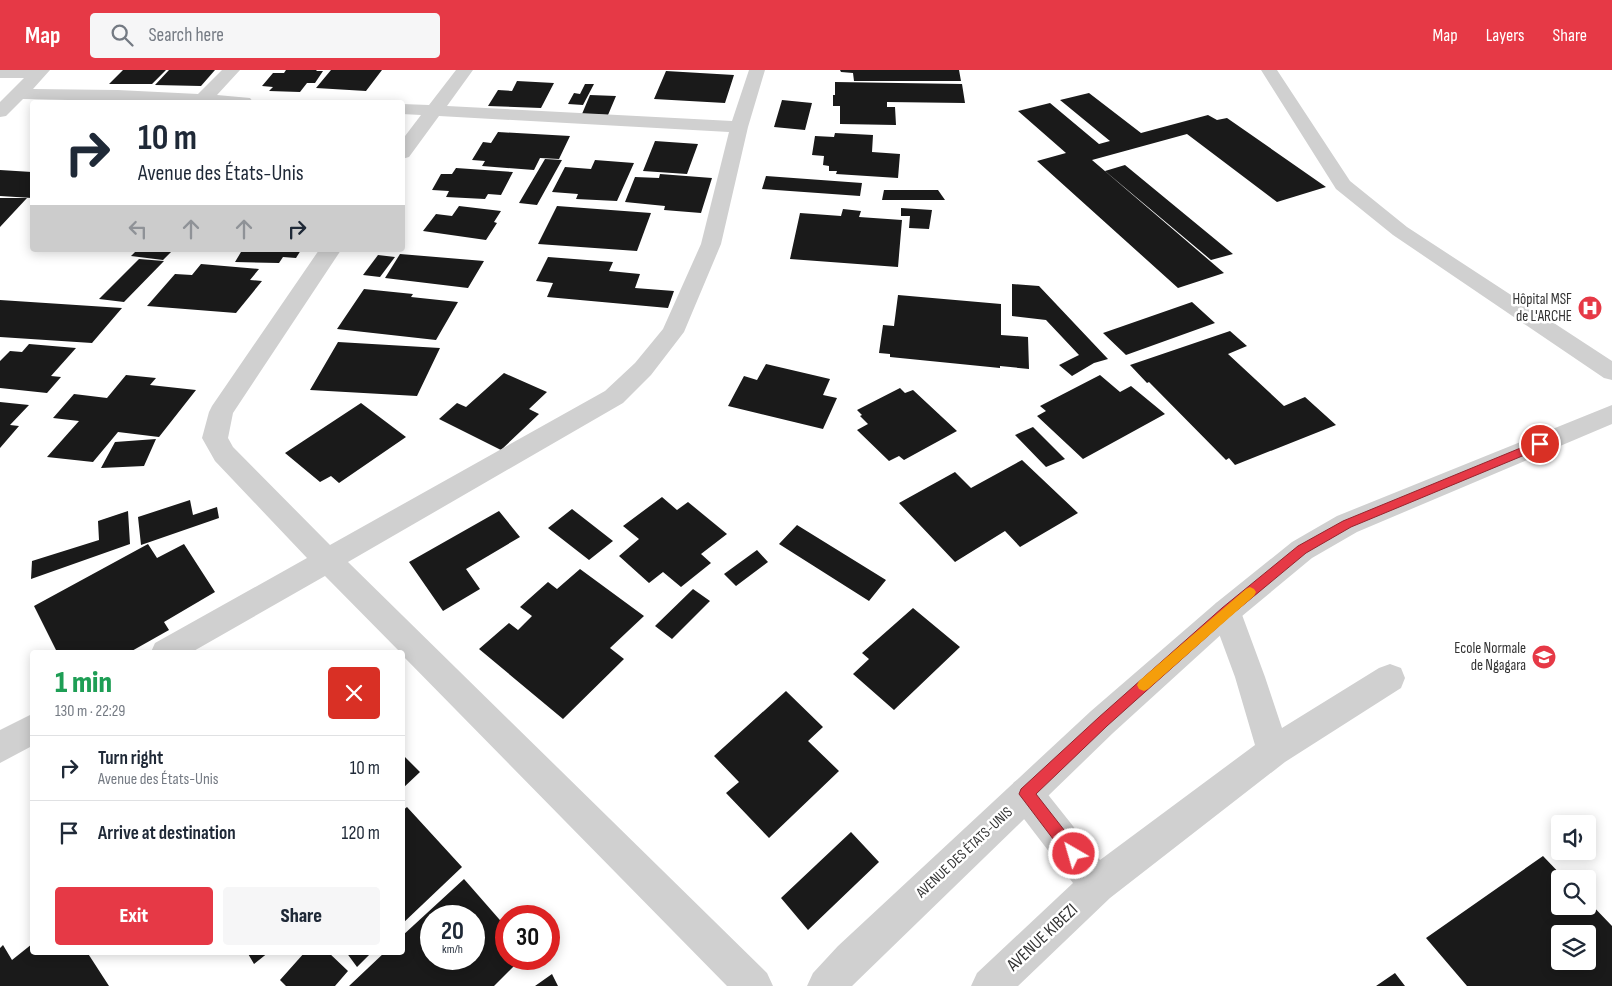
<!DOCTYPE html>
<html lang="en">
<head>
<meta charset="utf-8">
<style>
  :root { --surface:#fff; --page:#f6f6f7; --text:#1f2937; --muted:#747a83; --line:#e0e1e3; --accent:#e63946 }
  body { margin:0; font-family:"Sofia Sans Condensed",sans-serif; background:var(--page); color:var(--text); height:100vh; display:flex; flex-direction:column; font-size:19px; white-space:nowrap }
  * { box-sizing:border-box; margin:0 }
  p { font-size:16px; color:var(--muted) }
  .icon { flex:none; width:28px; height:28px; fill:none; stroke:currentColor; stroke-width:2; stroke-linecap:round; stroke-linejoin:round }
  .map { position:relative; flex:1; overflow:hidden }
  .panel { position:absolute; left:30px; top:580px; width:375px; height:305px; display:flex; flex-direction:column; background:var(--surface); border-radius:5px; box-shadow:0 2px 12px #0003 }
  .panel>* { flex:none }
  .banner { position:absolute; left:30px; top:30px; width:375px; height:152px; border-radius:5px; box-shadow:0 2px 12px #0003; background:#fff; color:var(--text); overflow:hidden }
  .controls { position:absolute; left:1551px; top:745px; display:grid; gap:10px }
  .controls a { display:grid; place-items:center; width:45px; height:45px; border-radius:5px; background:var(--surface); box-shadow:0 2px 12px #0003; font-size:25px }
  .speed { position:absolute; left:420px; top:835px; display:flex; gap:10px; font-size:25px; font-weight:700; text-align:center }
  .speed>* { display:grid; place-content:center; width:65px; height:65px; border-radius:50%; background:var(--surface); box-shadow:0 2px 12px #0003; line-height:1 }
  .speed small { font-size:12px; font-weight:400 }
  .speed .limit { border:8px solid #d22; background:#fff; color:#111 }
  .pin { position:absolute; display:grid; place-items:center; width:42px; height:42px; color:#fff; margin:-21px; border:2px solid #fff; border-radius:50%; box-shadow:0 1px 5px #0007 }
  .me { position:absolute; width:55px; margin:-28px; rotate:322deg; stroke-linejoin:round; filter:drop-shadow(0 0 4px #0008) }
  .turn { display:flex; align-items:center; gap:18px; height:105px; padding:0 25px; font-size:22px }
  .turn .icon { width:65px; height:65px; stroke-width:2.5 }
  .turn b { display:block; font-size:35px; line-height:42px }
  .lanes { display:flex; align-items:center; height:48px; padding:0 25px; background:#0003; justify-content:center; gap:25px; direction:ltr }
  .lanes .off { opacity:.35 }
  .round { display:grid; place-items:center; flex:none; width:52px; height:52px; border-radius:5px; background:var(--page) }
  .summary { display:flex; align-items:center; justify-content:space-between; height:85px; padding:0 25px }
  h1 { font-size:30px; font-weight:800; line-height:38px; color:#1e9e55 }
  .cta { display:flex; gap:10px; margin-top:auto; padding:10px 25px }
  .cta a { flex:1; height:58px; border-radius:5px; background:var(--accent); color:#fff; font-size:20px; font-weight:800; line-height:58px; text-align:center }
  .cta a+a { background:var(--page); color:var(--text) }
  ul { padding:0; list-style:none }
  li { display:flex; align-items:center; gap:15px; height:65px; padding:0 25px; border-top:1px solid var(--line) }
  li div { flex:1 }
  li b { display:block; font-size:19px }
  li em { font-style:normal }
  header { display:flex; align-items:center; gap:30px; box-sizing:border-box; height:70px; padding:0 25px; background:var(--accent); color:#fff }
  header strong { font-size:24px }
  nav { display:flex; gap:28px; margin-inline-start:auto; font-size:18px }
  .search { width:350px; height:45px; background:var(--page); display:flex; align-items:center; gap:12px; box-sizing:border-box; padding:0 18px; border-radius:5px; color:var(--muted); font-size:19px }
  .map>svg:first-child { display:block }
  .building { fill:#1a1a1a; fill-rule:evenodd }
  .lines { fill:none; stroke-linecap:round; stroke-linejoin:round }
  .minor { fill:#d0d0d0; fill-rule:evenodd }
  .tertiary { fill:#d0d0d0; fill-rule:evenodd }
  .route { fill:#e63946; stroke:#96252e }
  .slow { fill:#f59e0b }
  .labels { text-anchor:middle; stroke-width:5; stroke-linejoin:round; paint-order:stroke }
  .poi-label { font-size:15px; fill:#333; stroke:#fff; text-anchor:end }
  .street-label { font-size:15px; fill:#333; stroke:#fff }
  .near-street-label { font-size:18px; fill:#333; stroke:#fff }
</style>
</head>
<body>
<header>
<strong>Map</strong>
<div class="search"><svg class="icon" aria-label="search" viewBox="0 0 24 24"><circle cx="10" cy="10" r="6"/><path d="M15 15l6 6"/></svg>Search here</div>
<nav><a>Map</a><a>Layers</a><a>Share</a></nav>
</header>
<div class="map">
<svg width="1612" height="916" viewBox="0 0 1612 916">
  <rect width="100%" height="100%" fill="#fff"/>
  <path class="building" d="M123,0h43l-14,14h-43z
    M169,0h46l-14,16 -46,-1z
    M286,0h31l-1,1h7l-8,12h-8l-7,9 -31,-1 4,-4 -11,-1 11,-13h11z
    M331,0h51l-16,21 -50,-3z
    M840,0h119l2,11h-107l-1,-8 -12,-1z
    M666,1l68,4 -9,28 -71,-4z
    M517,11l37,2 -13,25 -53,-2 10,-16 14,1z
    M835,12l127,2 3,19 -78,-1v5h8l1,18 -56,-1v-18h-7v-11h2z
    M585,14h9l-11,21 -15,-1 6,-11 6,1z
    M1089,23l52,40 67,-18 9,5 10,-2 99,69 -49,15 -90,-68 -95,26 132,113 -46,15 -141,-127 29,-8 -48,-42 32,-8 49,41 11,-3 -50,-41z
    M590,25l26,1 -8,19 -26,-1z
    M782,30l30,3 -7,27 -31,-3z
    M498,62l72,4 -11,23 -19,-1 -6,12 -52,-4 3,-5 -13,-1 11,-18 8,1z
    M835,63l38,2 -1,17 28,2 -2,24 -62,-4 1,-3h-8v-5l-6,-1 1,-9 -12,-1 3,-19 19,1z
    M655,71l43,3 -11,30 -44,-3z
    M545,89l17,1 -25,45 -18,-2z
    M595,90l39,3 -17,38 -41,-2 2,-5 -26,-2 13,-25 26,2z
    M1125,95l108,89 -22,6 -106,-89z
    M456,98l57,4 -12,23 -13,-1 -3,5 -39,-2 3,-6 -17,-1 9,-16h11z
    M0,100l32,2v26l-32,-2z
    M660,104l52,4 -11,35 -37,-3 1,-4 -40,-4 10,-25 24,1z
    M766,106l96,7 -2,13 -98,-7z
    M884,120h54l7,10h-63z
    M0,128h27l-27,29z
    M459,136l42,5 -7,11 3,1 -11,17 -63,-9 13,-17 16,2z
    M557,136l94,7 -14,38 -99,-7z
    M901,138l31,2 -3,19 -20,-1 1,-12h-9z
    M843,139l18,2 -2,6 43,3 -4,47 -108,-8 10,-46 41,3z
    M137,180h36l-10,10 -32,-4z
    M234,180h67l-5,8 -13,-1 -4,6 -44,-1 6,-10h-8z
    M400,184l84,7 -16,27 -83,-10z
    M378,185l17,2 -15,20 -17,-2z
    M548,187l65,5 -4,9 31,3 -5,14 39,3 -6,17 -121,-11 6,-14 -17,-2z
    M139,189l25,2 -40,41 -25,-3z
    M201,194l58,5 -9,11 12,1 -26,32 -89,-7 28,-32 17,1z
    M1012,214l27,2 69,73 -14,4 -22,13 -13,-11 20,-10 -33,-35 -34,-4z
    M364,219l49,5 -2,3 47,5 -22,38 -99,-11z
    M898,225l103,9v31l27,2 1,32 -29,-3v2l-110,-11v-3l-11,-1 4,-28 11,1z
    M0,230l122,8 -30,35 -92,-6z
    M1192,232l23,21 -89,32 -23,-22z
    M1230,261l17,15 -19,8 56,52 21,-9 31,28 -101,40 -6,-7 -3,2 -77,-78 -2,1 -17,-18z
    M338,272l102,6 -23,48 -107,-6z
    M29,274l47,4 -25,28 10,1 -14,16 -47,-5v-27l10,-10 12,1z
    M766,294l64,15 -7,16 14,3 -14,31 -95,-23 16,-30 13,4z
    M504,303l43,19 -18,17 10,5 -38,36 -62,-31 18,-16 9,4z
    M126,305l30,3 -6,7 46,5 -37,47 -41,-5 -25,30 -46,-5 32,-36 -26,-3 21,-24 33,4z
    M1100,305l20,17 11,-6 34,28 -82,45 -46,-43 9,-5 -6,-5z
    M900,318l5,5 8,-3 44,41 -53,29 -5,-4 -10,5 -32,-31 11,-6 -8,-8 2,-1 -5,-5z
    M0,332l29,3 -19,20 9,1 -19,22z
    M361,333l45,34 -67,46 -8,-7 -11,6 -35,-29z
    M1033,357l32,32 -19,8 -31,-32z
    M156,369l-12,27 -43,2 14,-26z
    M1022,390l56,53 -58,34 -15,-16 -50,31 -56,-59 56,-31 16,16z
    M662,427l15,13 11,-8 39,32 -26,20 10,9 -30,24 -18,-15 -14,11 -30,-27 20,-17 -16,-13z
    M190,430l3,15 24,-8 2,11 -78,27 -3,-28z
    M572,439l41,32 -24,19 -41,-32z
    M128,441l2,33 -99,35 1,-18 67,-21 -1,-19z
    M499,441l21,26 -54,32 14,20 -37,22 -34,-49z
    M797,455l89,55 -17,21 -90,-57z
    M148,474l9,14 27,-14 31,48 -51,30 5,8 -39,22h-73l-23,-46z
    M757,480l11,12 -32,24 -12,-12z
    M580,499l64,47 -34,32 14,11 -61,60 -84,-70 30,-26 9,7 14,-14 -12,-9 28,-25 9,7z
    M693,519l17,12 -38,38 -17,-13z
    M913,538l47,39 -66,63 -41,-36 16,-15 -7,-6z
    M786,621l37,36 -15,14 31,30 -70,67 -43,-45 13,-11 -25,-26z
    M402,684l18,18 -18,17z
    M407,737l55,60 -60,57v-113z
    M851,762l28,30 -71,68 -27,-32z
    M1543,786l22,23h-5v27h28v-5l24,25v60h-145l-41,-48zM1560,864h28v27h-28z
    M464,809l42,48v32h15l-27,27h-145l36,-34h17v-16zM431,846h43v43h-43z
    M32,874v8h55l22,34h-109v-38l3,-3 9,15z
    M247,882h22l-15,12z
    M305,882h23l20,19 -13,15h-49l-6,-6z
    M346,882h26l-15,15z
    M1395,903l10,13h-29z
    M552,904l6,12h-23z"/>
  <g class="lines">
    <path class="minor" d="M0,0h50l-17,19 85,1 80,4 24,-24h18l-23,25 33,3 3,4h-94l-136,-3 -17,17 -6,1v-15l24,-24h-24z
      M456,0h17l-26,36 285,15 17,-51h16l-17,57 -27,117 -37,88 -33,43 -28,28 -275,159 419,411 6,13h-46l-325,-331v-3h-2l-75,-76 -133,76h-41l4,-9 152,-85 -92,-97 -13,-23 7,-26 3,-6 107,-156h22l-108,163 -5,25 5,9 97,98 275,-154 30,-28 28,-34 38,-85 28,-112 -290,-16 -30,41 -7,2v-19l19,-25 -19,-1v-10l27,1z
      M1261,0h16l73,111 57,46 205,134v19l-8,-2 -211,-143 -57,-46z
      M1226,529l10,4 5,9 24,65 17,51 97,-60 11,-4 11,4 4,10 -4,10 -116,74 -175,136 -92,88h-47l6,-13 96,-90 -59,-77 -5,-12 5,-12 12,-4 12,4 62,78 155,-115 -20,-68 -24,-65 5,-9z
      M32,644v32l-32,17v-33z"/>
    <path class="tertiary" d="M1612,335v19l-255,108 -45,26 -76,63 -123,112 -261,253h-45l6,-13 25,-27 253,-235 125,-108 76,-61 45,-26z"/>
  </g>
  <path class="route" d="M1540,370l4,1 2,3 -2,3 -193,80 -45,26 -76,63 -123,110 -71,68 43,55 2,5 -2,6 -5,2 -5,-2 -50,-66 2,-5 77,-71 124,-110 76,-62 45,-25z"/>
  <path class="slow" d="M1250,517l4,2 2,3 -2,4 -106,93 -4,2 -5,-2 -2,-4 2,-4 107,-92z"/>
  <defs>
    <symbol id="hospital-disc" viewBox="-11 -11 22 22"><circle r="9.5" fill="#e63946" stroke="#fff"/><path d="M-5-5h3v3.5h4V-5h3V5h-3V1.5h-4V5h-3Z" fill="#fff"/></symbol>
    <symbol id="school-disc" viewBox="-11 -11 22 22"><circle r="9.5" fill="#e63946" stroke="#fff"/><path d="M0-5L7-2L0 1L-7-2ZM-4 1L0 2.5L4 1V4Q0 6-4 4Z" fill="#fff"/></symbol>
  </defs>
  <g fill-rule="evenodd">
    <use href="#hospital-disc" x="1576" y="224" width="28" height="28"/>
    <use href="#school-disc" x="1530" y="573" width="28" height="28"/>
  </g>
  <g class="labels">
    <g class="poi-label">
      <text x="1572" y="234">Hôpital MSF<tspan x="1572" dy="17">de L'ARCHE</tspan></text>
      <text x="1526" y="583">Ecole Normale<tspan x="1526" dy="17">de Ngagara</tspan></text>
    </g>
    <g class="street-label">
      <text transform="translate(964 782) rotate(-43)" y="5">AVENUE DES ÉTATS-UNIS</text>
    </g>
    <g class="near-street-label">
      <text transform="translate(1042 867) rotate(-43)" y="6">AVENUE KIBEZI</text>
    </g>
  </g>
</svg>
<div class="controls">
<a><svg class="icon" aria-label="sound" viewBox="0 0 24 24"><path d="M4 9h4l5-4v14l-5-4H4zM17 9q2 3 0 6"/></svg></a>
<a><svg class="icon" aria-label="search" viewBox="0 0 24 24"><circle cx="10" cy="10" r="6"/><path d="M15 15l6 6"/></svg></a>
<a><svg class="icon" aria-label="layers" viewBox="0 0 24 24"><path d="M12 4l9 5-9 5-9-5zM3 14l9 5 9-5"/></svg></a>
</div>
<div class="speed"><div>20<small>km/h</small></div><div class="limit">30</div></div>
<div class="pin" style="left:1540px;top:374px;background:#d93025"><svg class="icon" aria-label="arrive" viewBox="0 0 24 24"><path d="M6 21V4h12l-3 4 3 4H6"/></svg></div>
<svg class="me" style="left:1074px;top:784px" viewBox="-20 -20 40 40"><circle r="17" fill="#e63946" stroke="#fff" stroke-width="3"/><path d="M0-11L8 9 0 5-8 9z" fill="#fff"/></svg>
<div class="banner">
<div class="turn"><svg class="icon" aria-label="right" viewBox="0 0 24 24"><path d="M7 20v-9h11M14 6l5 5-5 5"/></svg><div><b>10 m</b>Avenue des États-Unis</div></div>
<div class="lanes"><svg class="icon off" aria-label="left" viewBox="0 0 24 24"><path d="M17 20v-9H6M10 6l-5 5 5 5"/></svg><svg class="icon off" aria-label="ahead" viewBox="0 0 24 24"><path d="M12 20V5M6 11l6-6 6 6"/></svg><svg class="icon off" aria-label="ahead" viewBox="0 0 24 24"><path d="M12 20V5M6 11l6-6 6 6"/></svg><svg class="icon" aria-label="right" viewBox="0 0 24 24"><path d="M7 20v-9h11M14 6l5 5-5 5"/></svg></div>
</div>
<section class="panel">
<div class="summary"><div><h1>1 min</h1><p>130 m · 22:29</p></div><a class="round" style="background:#d93025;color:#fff"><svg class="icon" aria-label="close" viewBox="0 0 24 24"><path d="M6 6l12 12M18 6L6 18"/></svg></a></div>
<ul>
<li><svg class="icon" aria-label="right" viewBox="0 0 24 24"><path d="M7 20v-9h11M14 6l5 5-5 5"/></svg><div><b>Turn right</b><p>Avenue des États-Unis</p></div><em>10 m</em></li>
<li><svg class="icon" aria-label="arrive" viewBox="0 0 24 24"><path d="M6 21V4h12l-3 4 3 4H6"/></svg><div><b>Arrive at destination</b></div><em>120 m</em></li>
</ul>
<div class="cta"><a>Exit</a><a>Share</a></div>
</section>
</div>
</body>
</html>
